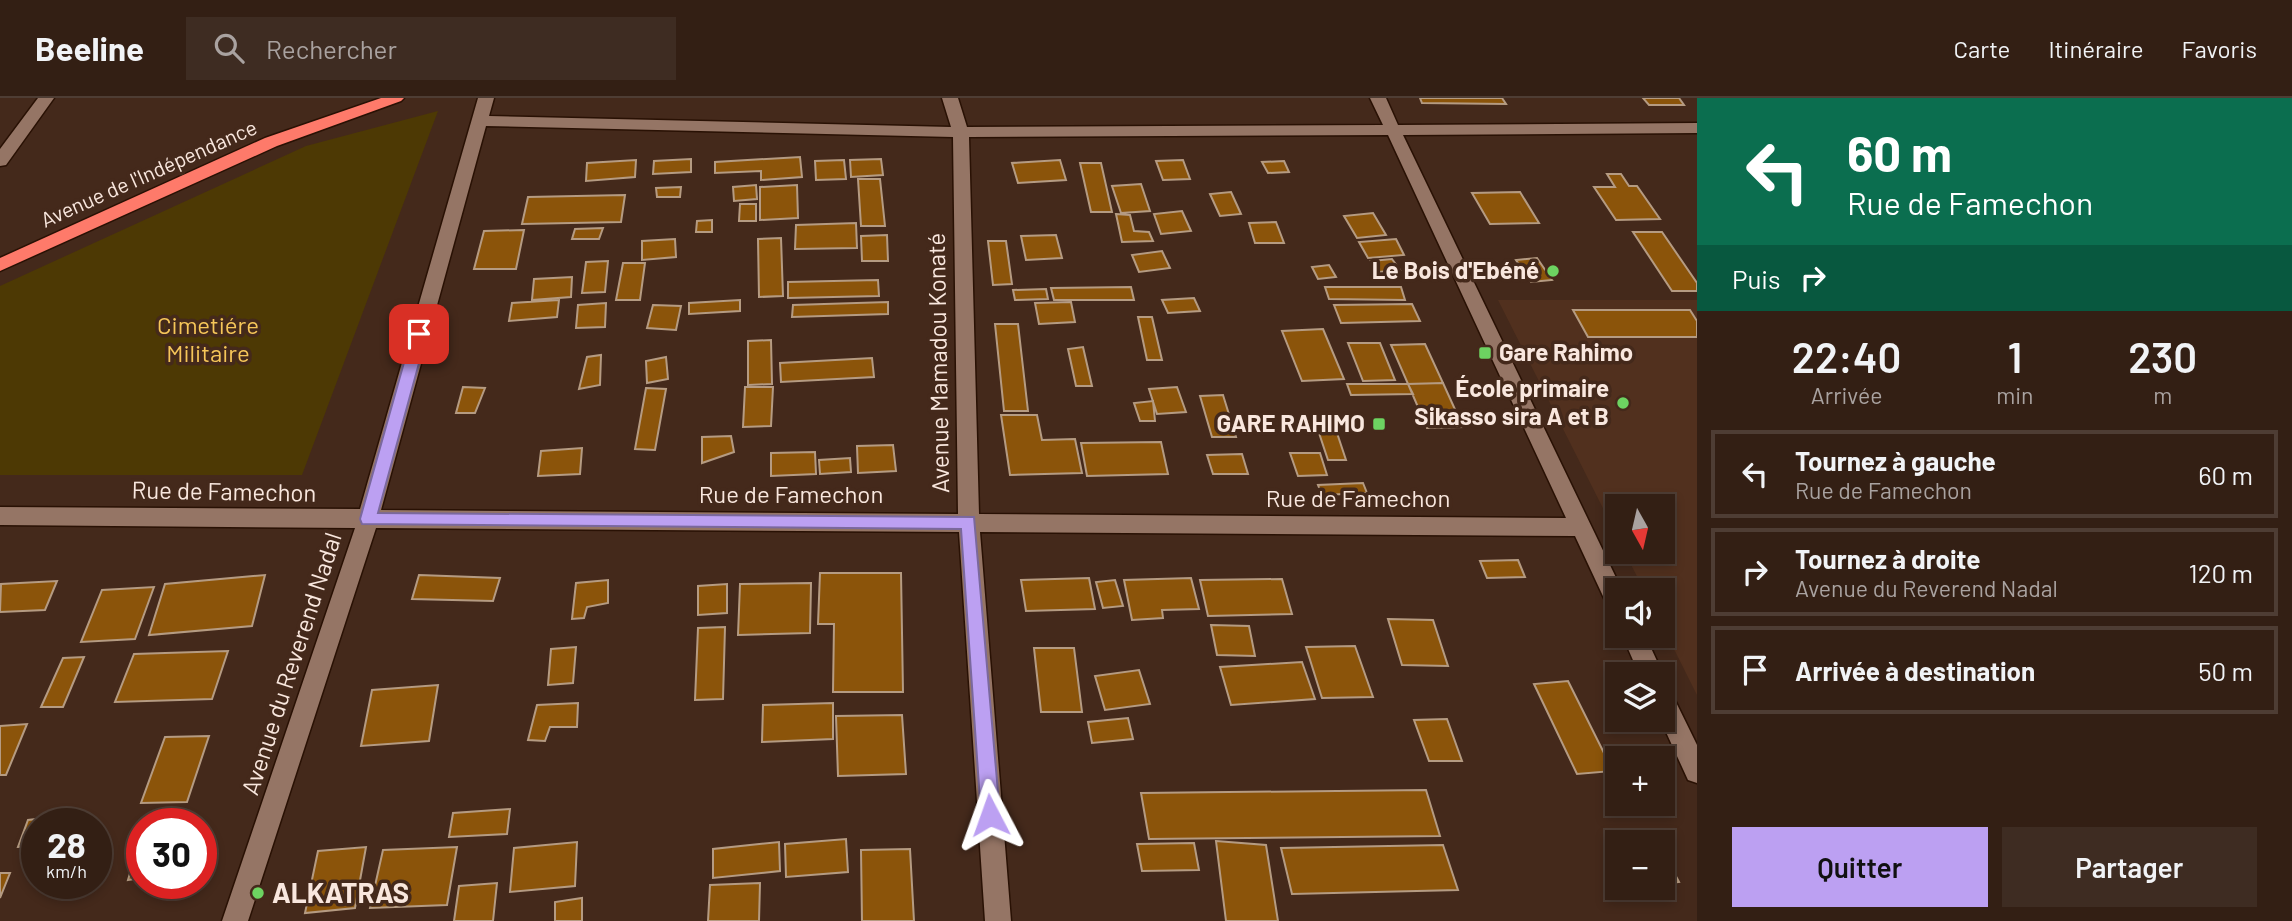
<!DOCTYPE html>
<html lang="fr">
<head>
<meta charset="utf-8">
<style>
  :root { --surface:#331f14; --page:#3e2c22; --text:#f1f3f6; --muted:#a9a2a0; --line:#4e3d34; --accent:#bca0f2 }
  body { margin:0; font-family:Barlow,sans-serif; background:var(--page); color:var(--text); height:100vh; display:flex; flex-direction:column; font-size:26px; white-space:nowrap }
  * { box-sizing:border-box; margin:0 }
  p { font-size:23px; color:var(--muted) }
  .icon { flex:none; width:38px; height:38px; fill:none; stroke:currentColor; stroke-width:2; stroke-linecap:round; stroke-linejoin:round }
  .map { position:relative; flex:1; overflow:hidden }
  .drawer { display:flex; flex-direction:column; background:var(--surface); width:595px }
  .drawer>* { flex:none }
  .banner { background:#0b6e4f; color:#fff; overflow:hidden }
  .needle { width:46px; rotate:172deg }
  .fabs { position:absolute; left:1605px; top:396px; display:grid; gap:14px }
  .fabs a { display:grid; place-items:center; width:70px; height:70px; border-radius:0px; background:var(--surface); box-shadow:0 4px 10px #0003,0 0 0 2px var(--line); font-size:35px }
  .speed { position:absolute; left:21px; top:710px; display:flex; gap:14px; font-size:35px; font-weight:700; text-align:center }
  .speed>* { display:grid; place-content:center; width:91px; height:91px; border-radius:50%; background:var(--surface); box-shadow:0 4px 10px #0003,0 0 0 2px var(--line); line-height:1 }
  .speed small { font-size:18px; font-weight:400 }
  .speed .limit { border:10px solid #d22; background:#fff; color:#111 }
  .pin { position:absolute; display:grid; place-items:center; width:60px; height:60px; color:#fff; margin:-30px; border-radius:14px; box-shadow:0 4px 10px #0006 }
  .me { position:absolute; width:77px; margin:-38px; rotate:356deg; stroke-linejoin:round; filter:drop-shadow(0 0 5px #0008) }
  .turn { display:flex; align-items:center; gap:24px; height:147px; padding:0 35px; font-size:32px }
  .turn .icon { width:91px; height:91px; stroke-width:2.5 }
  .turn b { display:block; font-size:49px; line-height:60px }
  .then { display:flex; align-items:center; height:66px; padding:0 35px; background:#0003; gap:14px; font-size:26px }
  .eta { display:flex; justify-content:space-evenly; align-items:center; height:119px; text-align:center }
  .eta b { font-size:42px; font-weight:600; line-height:49px }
  .button { display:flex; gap:14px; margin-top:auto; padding:14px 35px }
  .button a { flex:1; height:80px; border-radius:0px; background:var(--accent); color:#111; font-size:28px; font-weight:600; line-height:80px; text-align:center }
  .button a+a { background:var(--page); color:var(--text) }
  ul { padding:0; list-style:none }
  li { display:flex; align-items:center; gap:21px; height:88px; margin:0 14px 10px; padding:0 21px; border:4px solid var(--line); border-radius:0px }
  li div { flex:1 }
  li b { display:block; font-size:26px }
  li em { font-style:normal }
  header { display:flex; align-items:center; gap:42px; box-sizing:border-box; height:98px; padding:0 35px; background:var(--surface); border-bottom:2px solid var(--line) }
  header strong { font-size:33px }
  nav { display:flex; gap:38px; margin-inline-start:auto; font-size:24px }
  .search { width:490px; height:63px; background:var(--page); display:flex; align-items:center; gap:18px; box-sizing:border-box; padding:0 24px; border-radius:0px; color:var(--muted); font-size:26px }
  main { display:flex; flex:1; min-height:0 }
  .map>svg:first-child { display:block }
  .built { fill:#51301e }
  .green { fill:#4d3904 }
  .building { fill:#8b540a; stroke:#b59b82; stroke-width:2 }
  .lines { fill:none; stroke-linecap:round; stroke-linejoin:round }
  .minor-casing { stroke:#291104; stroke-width:3 }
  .highway-casing { stroke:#291104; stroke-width:3 }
  .minor { fill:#957565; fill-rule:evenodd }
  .highway { fill:#fe7a6a; fill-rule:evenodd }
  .route { fill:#bca0f2; stroke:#7a689d; stroke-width:2 }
  .poi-dot { fill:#6dd361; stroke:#44291b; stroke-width:2.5 }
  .labels { text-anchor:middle; stroke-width:7; stroke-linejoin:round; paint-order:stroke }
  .far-street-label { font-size:21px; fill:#f9e7de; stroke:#44291b }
  .poi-label { font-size:24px; font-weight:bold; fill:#f9e7de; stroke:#44291b; text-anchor:end }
  .park-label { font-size:24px; fill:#f6c659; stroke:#44291b }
  .street-label { font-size:24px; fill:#f9e7de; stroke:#44291b }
  .near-poi-label { font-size:28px; font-weight:bold; fill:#f9e7de; stroke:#44291b; text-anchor:start }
</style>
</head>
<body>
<header>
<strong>Beeline</strong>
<div class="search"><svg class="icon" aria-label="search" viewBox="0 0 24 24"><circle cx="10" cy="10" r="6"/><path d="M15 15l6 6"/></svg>Rechercher</div>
<nav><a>Carte</a><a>Itinéraire</a><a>Favoris</a></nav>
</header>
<main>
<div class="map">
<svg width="1697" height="823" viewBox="0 0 1697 823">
  <rect width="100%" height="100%" fill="#44291b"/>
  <path class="built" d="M1498,202h199v395l-34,-68 -1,-37h-18l-20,-39h38v-45h-45v30z"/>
  <path class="green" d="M438,13l-136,364h-302v-189l306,-140z"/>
  <path class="building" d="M1420,0h82l4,6 -84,-1z
    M1643,0h36l5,7h-35z
    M800,59l2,20 -41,3v-9l-46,2v-11z
    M691,61v13l-38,2 1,-13z
    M881,61l2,16 -32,2 -1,-17z
    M636,62l-1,17 -49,4 1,-18z
    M844,62l2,19 -30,1 -1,-19z
    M1060,62l6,20 -48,3 -6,-20z
    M1183,62l7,19 -27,1 -7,-19z
    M1284,63l5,11 -21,1 -6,-11z
    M1080,65h21l11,49h-21z
    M1607,76h14l8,12h8l23,33 -44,1 -22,-33h21z
    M858,81h22l5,47h-24z
    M1141,86l9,27 -29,2 -9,-27z
    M756,87l1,14 -23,2 -1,-14z
    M797,87l1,33 -38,2v-33z
    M681,89l-1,10h-23l-1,-9z
    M1231,94l10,22 -21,2 -10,-22z
    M1520,94l19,31 -49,1 -18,-31z
    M625,97l-4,27 -99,2 6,-27z
    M740,106h16v17h-17z
    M1182,113l9,20 -30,3 -7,-20z
    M1373,115l13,22 -29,3 -13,-22z
    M1116,116l14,1 4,16 15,1 4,9 -31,1z
    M712,122v12h-16l1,-11z
    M1276,124l8,21h-29l-6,-20z
    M856,125l1,25 -62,1 1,-24z
    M603,130l-4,11h-27l3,-10z
    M524,132l-8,39h-42l10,-38z
    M1633,134h29l35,51v8h-25z
    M887,137l1,26h-26l-1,-25z
    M1056,137l6,23 -36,2 -5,-24z
    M781,140l2,58 -24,1 -1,-58z
    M675,141l1,18 -34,3v-19z
    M1396,141l8,16 -36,3 -9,-16z
    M988,143h18l6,43 -19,1z
    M1162,153l8,17 -31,4 -7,-17z
    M1537,160l15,22 -21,2 -15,-22z
    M1392,161l8,11 -22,2 -7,-11z
    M608,163l-3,31 -23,1 4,-31z
    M623,165h22l-5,37h-24z
    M1329,167l7,12 -18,2 -6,-12z
    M572,179l-1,20 -39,3 2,-21z
    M878,182l1,16 -91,2v-16z
    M1131,189l3,13h-80l-3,-12z
    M1325,189h76l4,13 -76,-1z
    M1046,191l2,10 -33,1 -2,-10z
    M1194,200l6,13 -32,2 -6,-13z
    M559,202l-2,17 -48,4 3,-18z
    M740,202v11l-51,3v-11z
    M888,204v12l-96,3 1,-12z
    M1071,204l4,20 -36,2 -4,-21z
    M606,205l-1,24 -29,1 2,-23z
    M1412,206l8,17 -79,2 -7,-18z
    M653,207l28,1 -5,24 -29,-2z
    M1573,212h117l7,11v16h-109z
    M1138,219h14l10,43h-15z
    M995,226h23l10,87h-24z
    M1323,231l21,50 -42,2 -20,-50z
    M771,242l1,44 -24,1v-44z
    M1348,245h32l15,37 -32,1z
    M1425,246l18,39 -35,1 -17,-39z
    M1083,249l9,39h-16l-8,-37z
    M601,257l-1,30 -21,4 8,-32z
    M666,259l2,22 -21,4 -1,-22z
    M872,260l2,19 -93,5 -1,-19z
    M1443,285l20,44 -36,1 -19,-44z
    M1347,286h61l5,10 -62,1z
    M463,289l22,1 -10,25h-19z
    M745,289h28l-2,39 -28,1z
    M1177,289l9,25 -29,2 -8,-25z
    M646,290l20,1 -11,61 -20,-1z
    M1223,297l13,42h-24l-12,-41z
    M1153,303l2,20h-15l-6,-18z
    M1001,317h36l5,25 33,-1 7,34 -72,2z
    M1315,323h18l13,39h-18z
    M731,338l3,16 -32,11v-26z
    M1161,344l7,32 -81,2 -6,-33z
    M893,347l3,26 -38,2 -1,-27z
    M582,350l-2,26 -42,2 3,-25z
    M815,354l1,22 -45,2v-23z
    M1290,355h30l7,22 -29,1z
    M1242,356l6,20h-35l-6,-19z
    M850,360l1,14 -31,2 -1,-14z
    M1363,385l4,10 -45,2 -4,-10z
    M1518,462l7,17 -38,1 -7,-17z
    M820,475h81l2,119h-70l1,-68h-16z
    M265,477l-13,51 -103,9 16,-51z
    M419,477l81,3 -7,23 -81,-2z
    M1089,480l6,31 -69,2 -5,-31z
    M1191,480l8,31 -37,1 1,8 -31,2 -8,-40z
    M1282,481l10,35 -84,2 -8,-36z
    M608,482v23l-21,4 -3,11 -12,1 4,-36z
    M1115,482l8,26 -20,2 -7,-26z
    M57,483l-12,29 -45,2 1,-28z
    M811,485l-1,50 -72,2 2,-51z
    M727,486v29l-29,2v-29z
    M154,489l-19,52 -54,3 21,-52z
    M1388,521l45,1 15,46 -46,-1z
    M1211,527l38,1 6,30 -38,-1z
    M725,529l-2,72 -28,1 3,-72z
    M1355,548l18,51 -51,1 -16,-51z
    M576,549l-3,36 -25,2 3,-36z
    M1034,550h40l8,64h-41z
    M228,553l-16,48 -97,3 19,-48z
    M84,559l-21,50h-22l22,-49z
    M1302,564l13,37 -84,6 -11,-38z
    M1139,572l11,34 -45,6 -10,-34z
    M1568,583l45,90 -36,3 -43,-90z
    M438,587l-9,56 -68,5 11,-56z
    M578,605l-1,24h-27l-5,14 -17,-1 9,-35z
    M833,605v36l-71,3 1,-37z
    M902,617l4,59 -68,2 -2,-60z
    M1128,620l5,21 -41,4 -4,-21z
    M1447,621l15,42h-33l-15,-41z
    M27,626l-21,51h-6v-49z
    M209,638l-22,66 -46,1 24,-66z
    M1426,692l14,46 -291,3 -8,-46z
    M510,711l-3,25 -58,3 4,-24z
    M64,718l-3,8h-24v22l-19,1 10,-27z
    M142,735v45l-14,2z
    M846,741l2,33 -62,5 -1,-33z
    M1216,743l50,4 12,76h-52z
    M577,744l-2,44 -65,6 4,-44z
    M779,744l1,29 -67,7v-29z
    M1194,745l5,27 -57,1 -5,-27z
    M1443,747l15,45 -166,4 -11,-46z
    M366,749l-11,61 -50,5 13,-62z
    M457,749l-10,58 -77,3 13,-58z
    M910,751l4,72h-52l-1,-71z
    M1663,754l16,30 -17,2z
    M0,775h10l-10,25z
    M497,785l-4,38h-39l5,-35z
    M760,785l-1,38h-51l2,-36z
    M582,800v23h-27v-19z"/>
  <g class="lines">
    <defs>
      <path id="minor" d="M38,0h16l-48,67 -6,1v-17z
        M478,0h16l-5,18 462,11 -9,-29h16l9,29 416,-2 -13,-27h16l12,27 299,-2v10l-294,2 219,455h-5v22l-8,-3 -34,-73 -595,-4 31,389h-26l-26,-389 -583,-4 -128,393h-26l133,-393 -355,-3v-18l360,2zM486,28l467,11 5,377 -577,-4zM1388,37l178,383 -587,-4 -10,-377z
        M1622,537h23l18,39h-24z
        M1662,589l8,3 27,55v38l-9,-3 -28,-61h2z"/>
      <path id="highway" d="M381,0h23l-3,3 -124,45 -277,125v-13l265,-120z"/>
    </defs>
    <use href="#minor" class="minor-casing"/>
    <use href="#highway" class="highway-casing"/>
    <use href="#minor" class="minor"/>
    <use href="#highway" class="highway"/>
  </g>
  <path class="route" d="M419,230l8,6 -49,179 596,4 26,298 -3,6 -7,3 -7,-3 -2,-6 -20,-286 -599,-5 -2,-5 52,-185z"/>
  <g class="poi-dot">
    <circle cx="1553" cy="173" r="7"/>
    <rect x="1478" y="248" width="14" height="14" rx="3.5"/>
    <circle cx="1623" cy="305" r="7"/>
    <rect x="1372" y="319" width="14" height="14" rx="3.5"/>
    <circle cx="258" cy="795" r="7"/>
  </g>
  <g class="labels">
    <g class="far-street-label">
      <text transform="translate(149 76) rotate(-24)" y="7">Avenue de l'Indépendance</text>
    </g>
    <g class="poi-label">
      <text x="1539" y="181">Le Bois d'Ebéné</text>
      <text x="1499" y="263" text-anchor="start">Gare Rahimo</text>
      <text x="1609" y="299">École primaire<tspan x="1609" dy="28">Sikasso sira A et B</tspan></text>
      <text x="1365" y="334">GARE RAHIMO</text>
    </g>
    <g class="park-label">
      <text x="208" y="236">Cimetiére<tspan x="208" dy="28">Militaire</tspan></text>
    </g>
    <g class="street-label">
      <text transform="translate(939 265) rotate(-91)" y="8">Avenue Mamadou Konaté</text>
      <text transform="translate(224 394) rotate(1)" y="8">Rue de Famechon</text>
      <text x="791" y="405">Rue de Famechon</text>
      <text x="1358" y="409">Rue de Famechon</text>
      <text transform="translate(292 566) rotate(-72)" y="8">Avenue du Reverend Nadal</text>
    </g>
    <g class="near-poi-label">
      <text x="272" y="805">ALKATRAS</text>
    </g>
  </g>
</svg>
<div class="fabs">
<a><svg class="needle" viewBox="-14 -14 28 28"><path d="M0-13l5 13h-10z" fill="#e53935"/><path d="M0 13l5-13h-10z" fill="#a9a2a0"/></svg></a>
<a><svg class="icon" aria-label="sound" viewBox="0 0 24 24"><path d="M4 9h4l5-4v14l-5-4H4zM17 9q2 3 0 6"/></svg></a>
<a><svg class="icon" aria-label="layers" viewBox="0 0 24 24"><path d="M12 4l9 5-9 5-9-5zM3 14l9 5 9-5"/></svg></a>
<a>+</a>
<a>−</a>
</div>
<div class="speed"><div>28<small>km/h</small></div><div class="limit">30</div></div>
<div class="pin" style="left:419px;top:236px;background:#d93025"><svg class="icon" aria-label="arrive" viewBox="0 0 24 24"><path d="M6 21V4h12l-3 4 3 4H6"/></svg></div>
<svg class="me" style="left:990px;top:717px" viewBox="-20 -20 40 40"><path d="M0-17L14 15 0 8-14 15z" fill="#bca0f2" stroke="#fff" stroke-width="4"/></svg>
</div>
<section class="drawer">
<div class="banner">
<div class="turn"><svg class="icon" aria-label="left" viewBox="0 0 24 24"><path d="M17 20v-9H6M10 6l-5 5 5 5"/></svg><div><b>60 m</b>Rue de Famechon</div></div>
<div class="then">Puis<svg class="icon" aria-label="right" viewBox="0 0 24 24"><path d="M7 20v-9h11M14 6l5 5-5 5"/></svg></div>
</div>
<div class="eta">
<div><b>22:40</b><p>Arrivée</p></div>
<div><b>1</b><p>min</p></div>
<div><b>230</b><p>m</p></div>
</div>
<ul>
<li><svg class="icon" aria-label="left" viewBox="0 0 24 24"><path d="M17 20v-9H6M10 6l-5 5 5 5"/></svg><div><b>Tournez à gauche</b><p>Rue de Famechon</p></div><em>60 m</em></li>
<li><svg class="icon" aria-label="right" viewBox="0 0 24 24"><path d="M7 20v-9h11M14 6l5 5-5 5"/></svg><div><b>Tournez à droite</b><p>Avenue du Reverend Nadal</p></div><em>120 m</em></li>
<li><svg class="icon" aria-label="arrive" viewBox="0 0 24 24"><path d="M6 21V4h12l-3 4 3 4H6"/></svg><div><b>Arrivée à destination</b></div><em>50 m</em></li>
</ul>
<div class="button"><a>Quitter</a><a>Partager</a></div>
</section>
</main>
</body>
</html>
